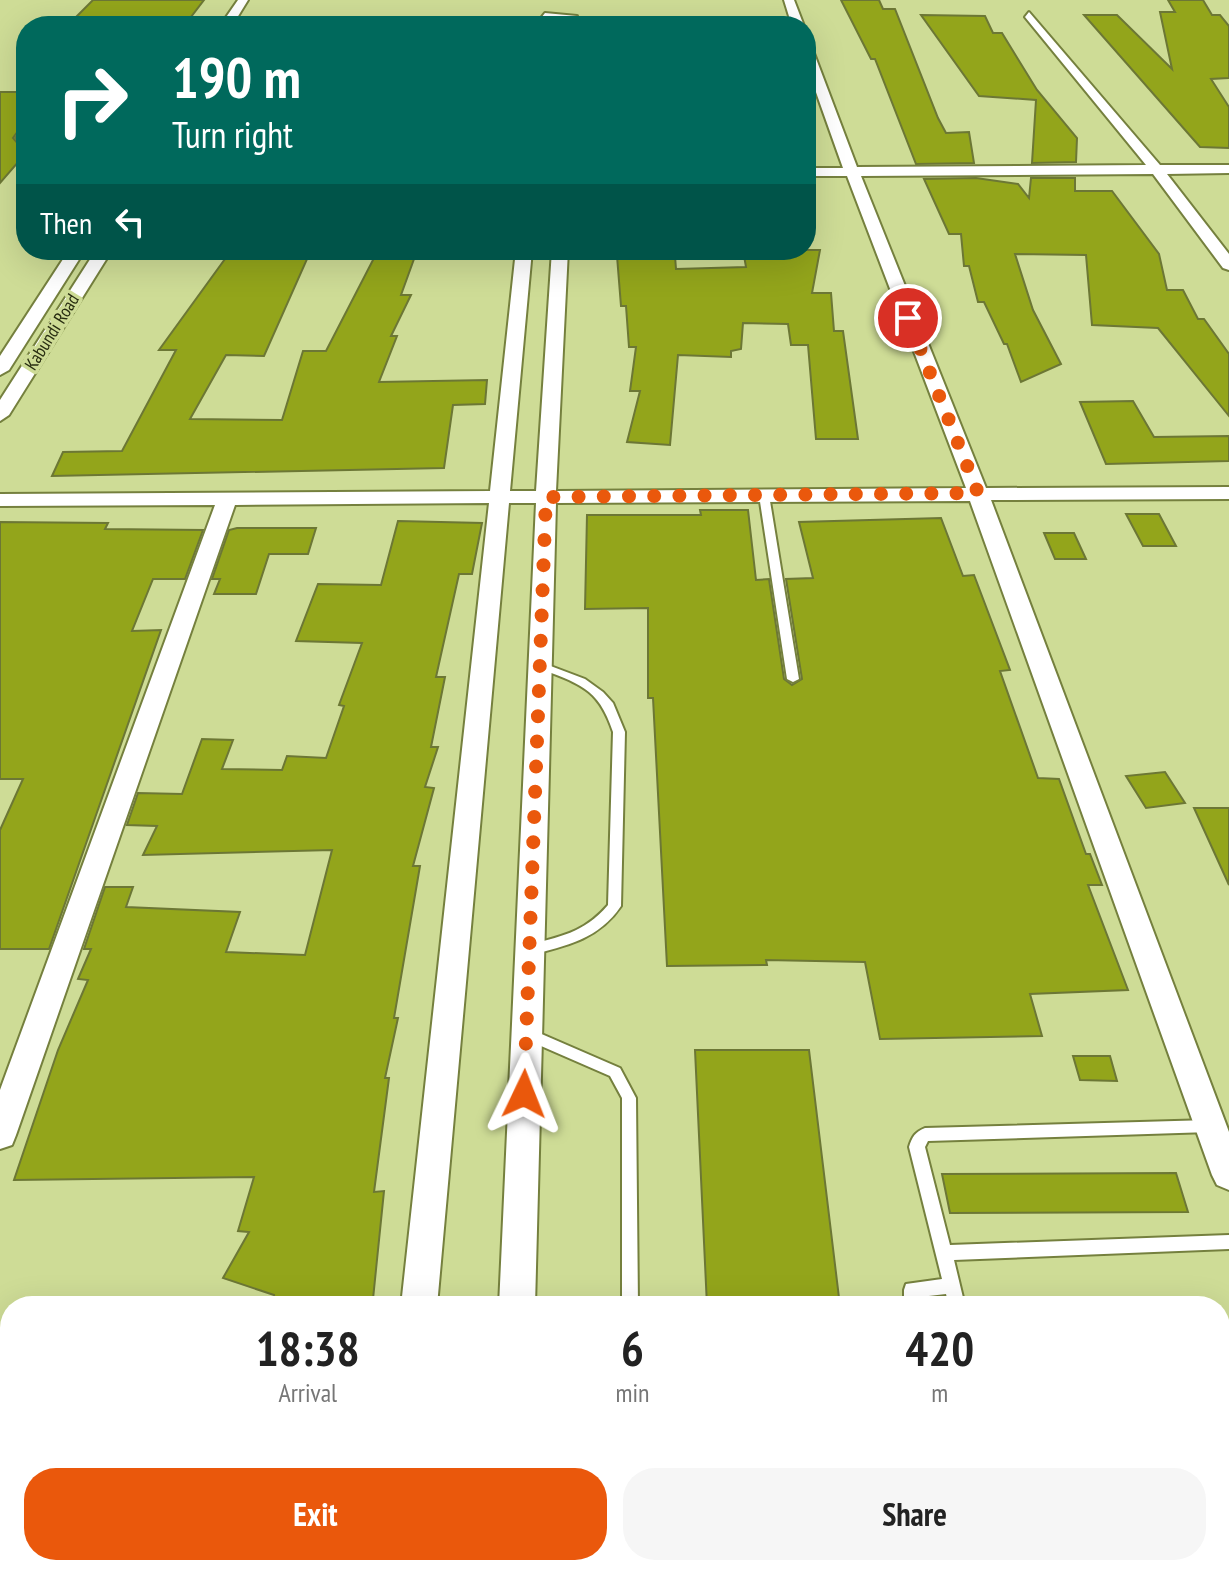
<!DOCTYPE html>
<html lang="en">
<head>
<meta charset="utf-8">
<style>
  :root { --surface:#fff; --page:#f6f6f6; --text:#222; --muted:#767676; --accent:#ea580c }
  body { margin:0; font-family:"PT Sans Narrow",sans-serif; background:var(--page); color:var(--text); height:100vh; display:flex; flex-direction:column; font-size:30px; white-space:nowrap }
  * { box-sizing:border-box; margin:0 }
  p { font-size:26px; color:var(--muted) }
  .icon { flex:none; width:44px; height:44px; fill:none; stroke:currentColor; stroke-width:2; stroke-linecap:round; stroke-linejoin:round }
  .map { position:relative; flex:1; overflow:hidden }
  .sheet { position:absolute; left:0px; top:1296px; width:1230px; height:280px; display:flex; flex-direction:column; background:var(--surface); border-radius:32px 32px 0 0; box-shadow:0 8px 32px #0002 }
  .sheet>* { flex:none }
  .top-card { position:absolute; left:16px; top:16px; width:800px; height:244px; border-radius:32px; box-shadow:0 8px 32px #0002; background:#00695c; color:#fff; overflow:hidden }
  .pin { position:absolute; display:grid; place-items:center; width:68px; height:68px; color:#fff; margin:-34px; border:4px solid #fff; border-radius:50%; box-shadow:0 2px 8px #0007 }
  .me { position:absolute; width:88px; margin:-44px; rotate:2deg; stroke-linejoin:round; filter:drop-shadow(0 0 6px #0008) }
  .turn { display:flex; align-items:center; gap:28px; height:168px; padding:0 24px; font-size:36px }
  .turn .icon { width:104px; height:104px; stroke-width:2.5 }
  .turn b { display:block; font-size:56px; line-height:68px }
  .then { display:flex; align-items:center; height:76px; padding:0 24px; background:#0003; gap:16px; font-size:30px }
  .eta { display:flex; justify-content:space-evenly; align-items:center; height:136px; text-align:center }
  .eta b { font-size:48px; font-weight:600; line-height:56px }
  .button { display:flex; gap:16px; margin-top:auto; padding:16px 24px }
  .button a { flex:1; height:92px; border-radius:32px; background:var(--accent); color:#fff; font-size:32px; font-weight:600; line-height:92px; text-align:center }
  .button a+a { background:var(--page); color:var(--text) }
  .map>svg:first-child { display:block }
  .building { fill:#93a51b; stroke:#6c7735; stroke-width:2 }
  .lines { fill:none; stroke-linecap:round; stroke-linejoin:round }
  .service-casing { stroke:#75803e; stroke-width:4 }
  .minor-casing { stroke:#75803e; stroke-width:4 }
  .service { fill:#fff; fill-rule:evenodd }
  .minor { fill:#fff; fill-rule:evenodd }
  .route { stroke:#ea580c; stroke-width:14; stroke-dasharray:0 25.2 }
  .labels { text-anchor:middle; stroke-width:7; stroke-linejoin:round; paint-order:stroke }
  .far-street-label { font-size:18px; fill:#272c10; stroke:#cedc96 }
</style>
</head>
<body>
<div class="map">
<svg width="1229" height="1576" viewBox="0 0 1229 1576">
  <rect width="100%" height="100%" fill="#cedc96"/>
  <path class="building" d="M93,0h111l-20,26h-117z
    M841,0h38l4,9h12l43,109 8,15 23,-1 5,31 -58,1 -41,-105h-4z
    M1168,0h35l9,15h8l9,11v52l-18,1 18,28v41l-29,-1 -116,-132h33l55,54 -12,-57h15z
    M921,15l64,1 8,17h9l35,57 40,48 -1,24 -44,1 4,-63 -57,-4z
    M0,92h26v28l-13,18 13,15 -26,30z
    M976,178l42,6 11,14 2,-20h44v13h37l47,63 8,36h16l15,29h6l25,35v62l-71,-88 -66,-3 -6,-70 -71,-1 18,56 28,54 -40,18 -14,-38h-3l-20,-42h-6l-9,-36h-5l-3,-32h-12l-25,-55z
    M282,250h29l-47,106 -38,-1 -36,64 92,1 21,-69h23l48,-93 40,1 -13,36h10l-20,41h6l-18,46 108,-2 -2,24 -32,1 -9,63 -392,8 11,-24 59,-1 54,-101h-17l66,-91h53z
    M743,250h77l-8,43h19l3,38h9l15,108h-42l-8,-94h-17l-3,-21 -45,-1 -2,26 -10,2v6l-53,-2 -8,90 -43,-3 13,-51h-10l6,-44h-7l-3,-41h-5l-4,-50h58l1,13 70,-2z
    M1133,401l21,36 75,-1v25l-123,3 -26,-62z
    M700,510h48l8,70 13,-1 15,100 8,6 10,-6 -16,-100 27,-1 -14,-56 142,-4 22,58 11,-1 36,95 -10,1 38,107 21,1 27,75h4l12,31h-14l40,105 -98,4 12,42 -162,3 -15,-77 -99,-2 1,5 -100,1 -14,-268h-5v-90l-63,1 2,-94h114z
    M1126,514h33l17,32h-33z
    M398,521l84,2 -10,51h-13l-23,103h9l-14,70h7l-13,40 9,1 -21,78h7l-26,152h4l-13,60h4l-15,114 10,-1 -11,108 -100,3 1,-7 -51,-17 26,-46 -11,-1 16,-54 -240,3 44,-130 30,-70 -10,-1 13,-30h-7l21,-62h28l-7,20 114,5 -14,40 79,3 27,-105 -189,5 14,-29 -30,-1 11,-32 44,1 20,-55 31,1 -11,29 60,1 5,-14 39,2 18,-52 -5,-1 23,-62 -66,-2 22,-57 63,1z
    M0,522l108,1 -3,6 98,1 -18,49h-32l-21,52 29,-1 -112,319h-49v-119l23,-51h-23z
    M237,528h79l-8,26h-39l-13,40h-42l6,-15h-8l17,-49z
    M1044,533h30l12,26h-31z
    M1165,772l20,31 -39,5 -20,-32z
    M1194,808h35v77z
    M695,1050h114l31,256h-133z
    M1073,1056h37l7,25 -37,-1z
    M1176,1173l12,39 -238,1 -8,-39z"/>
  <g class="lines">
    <defs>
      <path id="service" d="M26,123v8l-4,7 4,3v5l-10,-8z
        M764,492l5,3 30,184 -6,3 -6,-3 -28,-184z
        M540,662l45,17 18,13 10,11 12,29 -4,174c-22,33 -55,40 -91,49l-5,-1 -2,-4 2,-4c35,-10 58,-12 83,-41l5,-173c-15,-46 -35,-48 -77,-65l-1,-2z
        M530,1029l90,39 16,30 2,208h-16v-208l-12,-22 -85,-37 -2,-4 2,-4z
        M1210,1120l5,1 3,5 -3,5 -5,1 -282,9 -3,6 25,98 279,-10v14l-275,11 11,46h-16l-3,-12 -26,3v9h-16v-16l2,-6 36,-5 -33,-132c3,-10 6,-15 16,-19z
        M1220,1360h9v16h-9z
        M945,1566h20l2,10h-20z"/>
      <path id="minor" d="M238,0h10l-16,26h-12z
        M784,0h10l10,26h-12z
        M1029,12l131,153h69v8l-62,1 62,80v16l-6,-2 -70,-94 -292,2 125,312 243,-1v12l-238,1 238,632v58l-12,-5 -5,-10 -242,-674 -414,2 -21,803h-36l37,-803h-27l-72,803h-36l88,-803 -254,2 -219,630 -4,10 -12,4v-59l215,-585 -215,1v-12l490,-3 26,-241h16l-22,241h26l16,-241h16l-12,241 410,-3 -119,-312h-41v-8h37l-37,-104v-19l6,3 45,119 289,-2 -121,-148z
        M545,13l32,3 -5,3 -31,-1z
        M69,250h16l-76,120 -9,5v-19z
        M96,250h16l-103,165 -9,6v-21z
        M371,1566h42l-1,10h-42z
        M486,1566h42v10h-42z"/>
    </defs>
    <use href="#service" class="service-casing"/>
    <use href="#minor" class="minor-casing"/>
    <use href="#service" class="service"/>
    <use href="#minor" class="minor"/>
  </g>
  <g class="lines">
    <path class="route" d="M524,1094l22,-597 432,-4 -70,-175"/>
  </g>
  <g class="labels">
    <g class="far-street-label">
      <text transform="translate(52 332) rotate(-58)" y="6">Kabundi Road</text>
    </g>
  </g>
</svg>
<div class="pin" style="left:908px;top:318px;background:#d93025"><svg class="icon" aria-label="arrive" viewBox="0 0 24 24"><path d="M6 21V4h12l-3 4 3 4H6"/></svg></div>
<svg class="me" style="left:524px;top:1094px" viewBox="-20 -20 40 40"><path d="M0-17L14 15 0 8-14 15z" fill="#ea580c" stroke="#fff" stroke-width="4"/></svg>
<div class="top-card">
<div class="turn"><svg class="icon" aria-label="right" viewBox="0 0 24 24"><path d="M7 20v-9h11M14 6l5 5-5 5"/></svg><div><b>190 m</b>Turn right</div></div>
<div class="then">Then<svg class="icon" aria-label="left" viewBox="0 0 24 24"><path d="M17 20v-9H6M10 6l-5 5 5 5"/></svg></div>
</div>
<section class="sheet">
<div class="eta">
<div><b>18:38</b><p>Arrival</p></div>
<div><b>6</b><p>min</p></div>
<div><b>420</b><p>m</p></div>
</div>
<div class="button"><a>Exit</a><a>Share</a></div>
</section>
</div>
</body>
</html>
